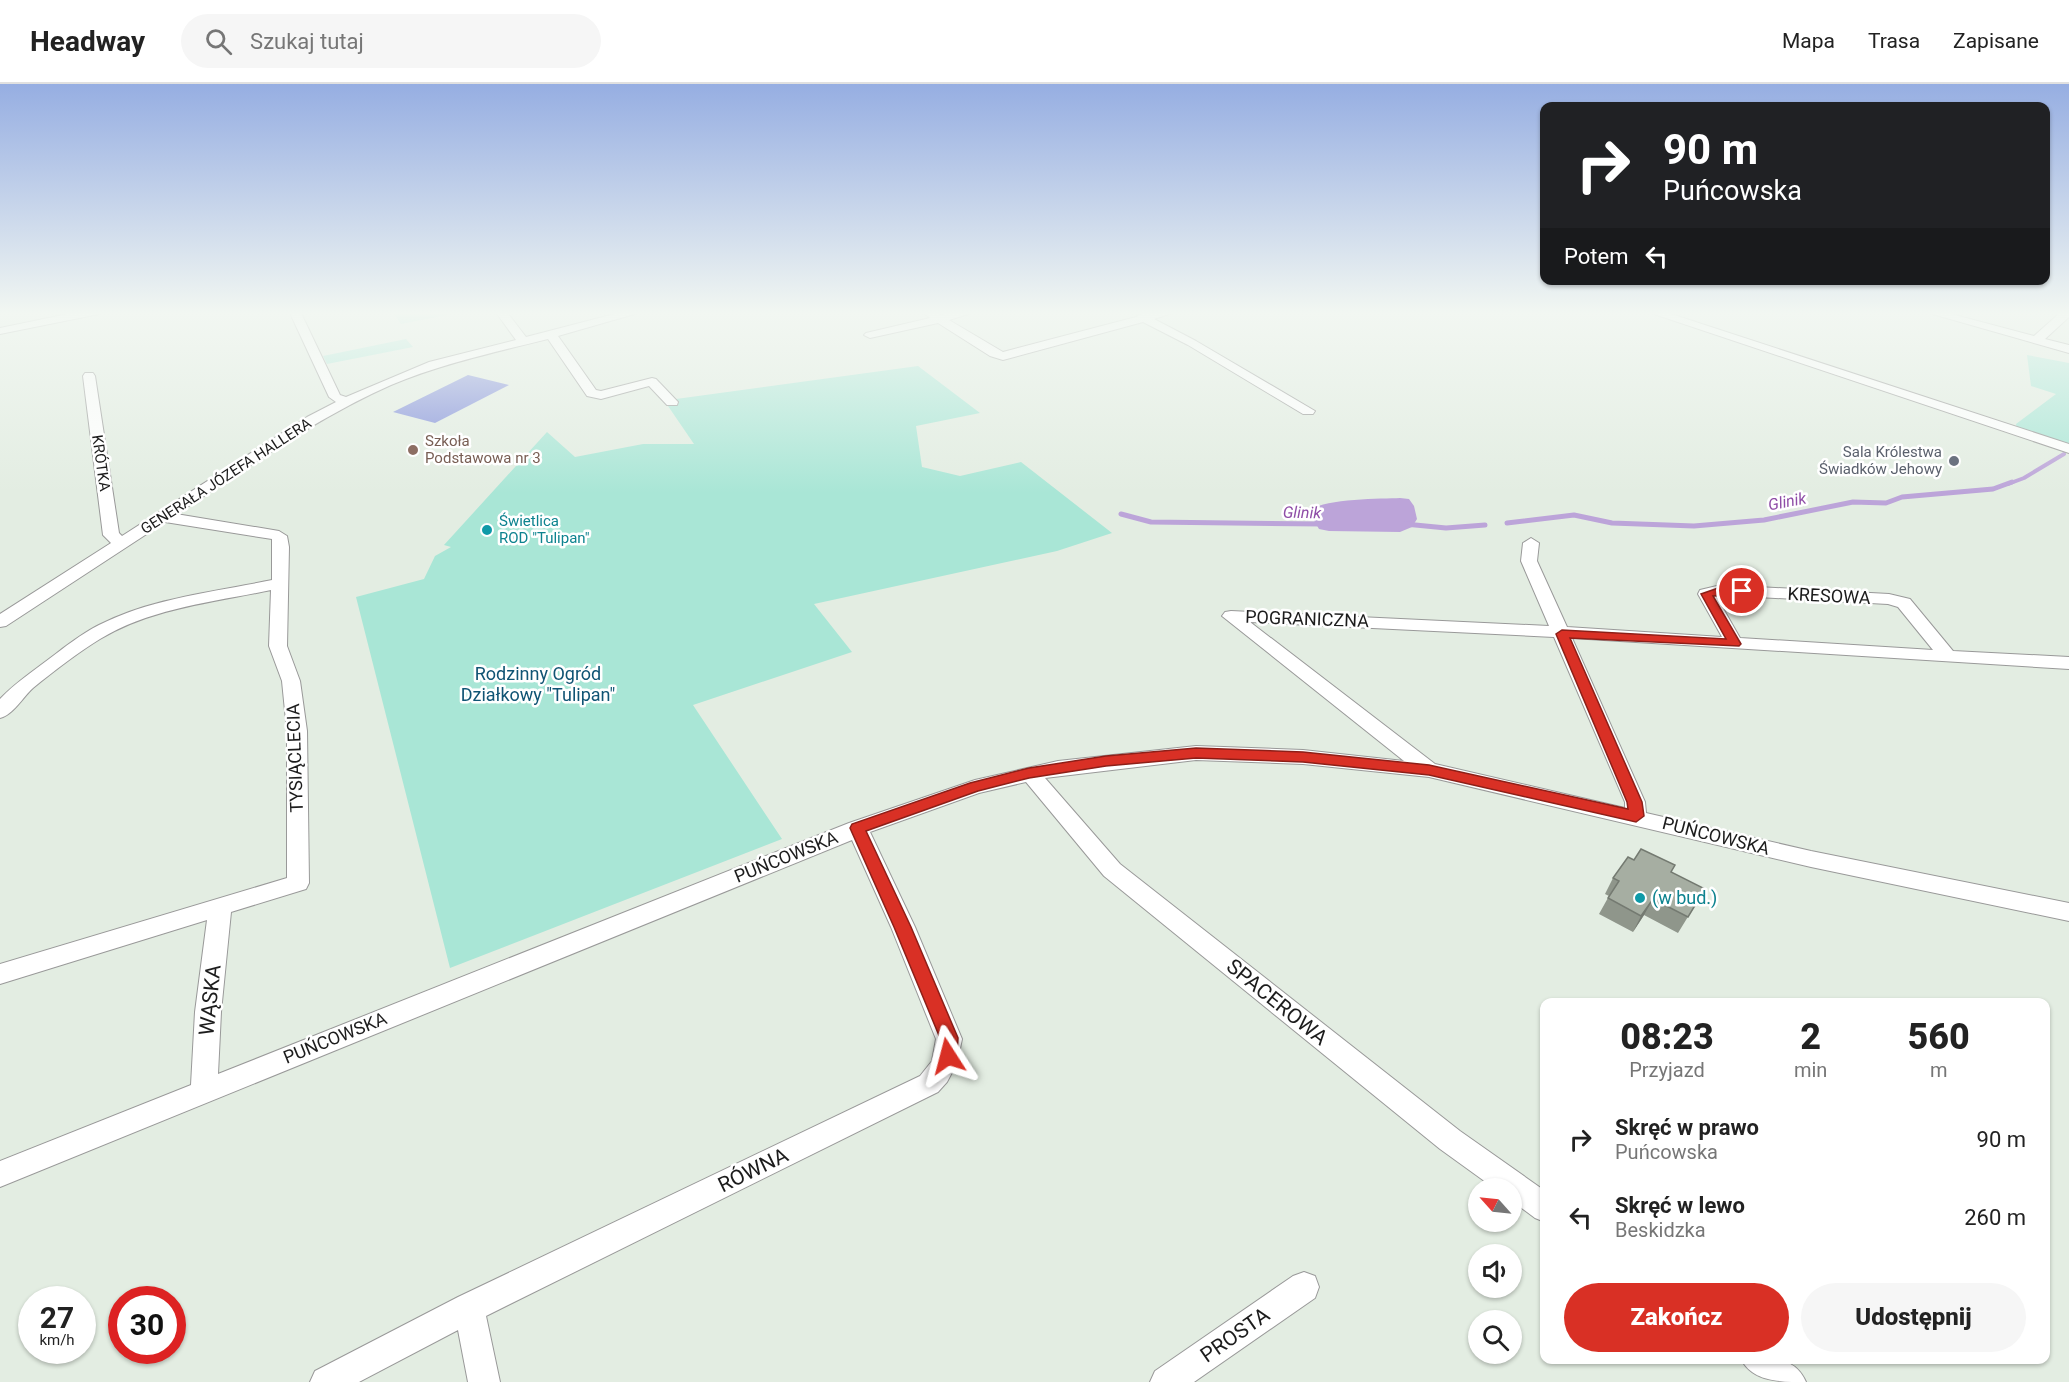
<!DOCTYPE html>
<html lang="pl">
<head>
<meta charset="utf-8">
<style>
  :root { --surface:#fff; --page:#f6f6f6; --text:#222; --muted:#767676; --line:#e0e0e0; --accent:#d93025 }
  body { margin:0; font-family:Roboto,sans-serif; background:var(--page); color:var(--text); height:100vh; display:flex; flex-direction:column; font-size:22px; white-space:nowrap }
  * { box-sizing:border-box; margin:0 }
  p { font-size:20px; color:var(--muted) }
  .icon { flex:none; width:33px; height:33px; fill:none; stroke:currentColor; stroke-width:2; stroke-linecap:round; stroke-linejoin:round }
  .map { position:relative; flex:1; overflow:hidden }
  .drawer { position:absolute; left:1540px; top:914px; width:510px; height:366px; display:flex; flex-direction:column; background:var(--surface); border-radius:12px; box-shadow:0 2px 4px #0004 }
  .drawer>* { flex:none }
  .guide { position:absolute; left:1540px; top:18px; width:510px; height:183px; border-radius:12px; box-shadow:0 2px 4px #0004; background:#202124; color:#fff; overflow:hidden }
  .needle { width:39px; rotate:297deg }
  .fabs { position:absolute; left:1468px; top:1094px; display:grid; gap:12px }
  .fabs a { display:grid; place-items:center; width:54px; height:54px; border-radius:50%; background:var(--surface); box-shadow:0 2px 4px #0004; font-size:30px }
  .speed { position:absolute; left:18px; top:1202px; display:flex; gap:12px; font-size:30px; font-weight:700; text-align:center }
  .speed>* { display:grid; place-content:center; width:78px; height:78px; border-radius:50%; background:var(--surface); box-shadow:0 2px 4px #0004; line-height:1 }
  .speed small { font-size:15px; font-weight:400 }
  .speed .limit { border:9px solid #d22; background:#fff; color:#111 }
  .pin { position:absolute; display:grid; place-items:center; width:51px; height:51px; color:#fff; margin:-26px; border:3px solid #fff; border-radius:50%; box-shadow:0 2px 6px #0007 }
  .me { position:absolute; width:66px; margin:-33px; rotate:351deg; stroke-linejoin:round; filter:drop-shadow(0 0 4px #0008) }
  .turn { display:flex; align-items:center; gap:21px; height:126px; padding:0 24px; font-size:27px }
  .turn .icon { width:78px; height:78px; stroke-width:2.5 }
  .turn b { display:block; font-size:42px; line-height:51px }
  .then { display:flex; align-items:center; height:57px; padding:0 24px; background:#0003; gap:12px; font-size:22px }
  .eta { display:flex; justify-content:space-evenly; align-items:center; height:102px; text-align:center }
  .eta b { font-size:36px; font-weight:800; line-height:42px }
  .primary-button { display:flex; gap:12px; margin-top:auto; padding:12px 24px }
  .primary-button a { flex:1; height:69px; border-radius:36px; background:var(--accent); color:#fff; font-size:24px; font-weight:800; line-height:69px; text-align:center }
  .primary-button a+a { background:var(--page); color:var(--text) }
  ul { padding:0; list-style:none }
  li { display:flex; align-items:center; gap:18px; height:78px; padding:0 24px }
  li div { flex:1 }
  li b { display:block; font-size:22px }
  li em { font-style:normal }
  header { display:flex; align-items:center; gap:36px; box-sizing:border-box; height:84px; padding:0 30px; background:var(--surface); border-bottom:2px solid var(--line) }
  header strong { font-size:28px }
  nav { display:flex; gap:33px; margin-inline-start:auto; font-size:21px }
  .search { width:420px; height:54px; background:var(--page); display:flex; align-items:center; gap:15px; box-sizing:border-box; padding:0 21px; border-radius:33px; color:var(--muted); font-size:22px }
  .map>svg:first-child { display:block }
  .grass { fill:#a9e6d6 }
  .pitch { fill:#828fda }
  .water { fill:#bca4d9 }
  .lines { fill:none; stroke-linecap:round; stroke-linejoin:round }
  .stream-far1 { stroke:#bca4d9; stroke-width:4 }
  .stream { stroke:#bca4d9; stroke-width:5 }
  .minor-casing { stroke:#999; stroke-width:2 }
  .minor { fill:#fff; fill-rule:evenodd }
  .wall { fill:#8f968b }
  .shaded-wall { fill:#747a71 }
  .building { fill:#a6aea2; stroke:#747a71; stroke-width:1.5 }
  .route { fill:#d93025; stroke:#8d1f18; stroke-width:1.5 }
  .education-dot { fill:#8d6e63; stroke:#fff; stroke-width:2 }
  .worship-dot { fill:#6b7280; stroke:#fff; stroke-width:2 }
  .culture-dot { fill:#0f9aa8; stroke:#fff; stroke-width:2 }
  .labels { text-anchor:middle; stroke-width:5; stroke-linejoin:round; paint-order:stroke }
  .far-education-label { font-size:15px; fill:#785e54; stroke:#fff; text-anchor:start }
  .far-worship-label { font-size:15px; fill:#5b616d; stroke:#fff; text-anchor:end }
  .far-street-label { font-size:15px; fill:#1c1c1c; stroke:#fff }
  .far-culture-label { font-size:15px; fill:#0d838f; stroke:#fff; text-anchor:start }
  .far-water-label { font-size:16px; font-style:italic; fill:#8f4da7; stroke:#fff }
  .street-label { font-size:18px; fill:#1c1c1c; stroke:#fff }
  .park-label { font-size:18px; fill:#105474; stroke:#fff }
  .culture-label { font-size:18px; fill:#0d838f; stroke:#fff; text-anchor:start }
  .near-street-label { font-size:21px; fill:#1c1c1c; stroke:#fff }
</style>
</head>
<body>
<header>
<strong>Headway</strong>
<div class="search"><svg class="icon" aria-label="search" viewBox="0 0 24 24"><circle cx="10" cy="10" r="6"/><path d="M15 15l6 6"/></svg>Szukaj tutaj</div>
<nav><a>Mapa</a><a>Trasa</a><a>Zapisane</a></nav>
</header>
<div class="map">
<svg width="2069" height="1298" viewBox="0 0 2069 1298">
  <rect width="100%" height="100%" fill="#e3ede2"/>
  <path class="grass" d="M392,227h76l-67,13z
    M406,255l7,8 -86,17 -4,-8z
    M2027,271l42,8v83l-52,-17 -1,-5 40,-30 -25,-8z
    M918,282l62,47 -64,13 6,41 38,9 61,-14 91,71 -55,18 -243,53 38,48 -159,53 89,134 -332,129 -94,-371 68,-18 11,-23 16,-9 -7,-2 103,-113 28,25 68,-13h51l-26,-38 11,-3 -3,-4z"/>
  <path class="pitch" d="M468,291l41,10 -74,38 -42,-11z"/>
  <path class="water" d="M1400,414l9,1 5,7 3,13 -5,8 -12,5 -71,-1 -10,-2 -10,-17c11,-14 72,-13 91,-14z"/>
  <g class="lines">
    <path class="stream-far1" d="M2008,400l16,-6 40,-24"/>
    <path class="stream" d="M1121,430l30,8 172,2
      M1507,439l67,-8 38,8 82,3 70,-6 89,-18 33,1 16,-6 91,-8 19,-7
      M1405,440l41,4 39,-3"/>
    <defs>
      <path id="minor" d="M82,227h22l-5,3 -99,20v-6z
        M289,227h11l40,84 6,2 83,-35 87,-22 -21,-29h11l20,26 100,-26h19l-87,25 38,54 5,1 51,-13 4,1 22,23 -1,3h-10l-18,-19 -48,13 -14,-3 -39,-57c-52,13 -107,25 -157,46 -77,34 -145,84 -215,129l103,17 8,5 2,11 -2,99 13,35 7,50 2,152 -3,6 -75,23 -10,100 -3,62 631,-251 126,-43 83,-19 138,-15 107,4 101,11 -182,-145 3,-4 6,-1 318,15 -28,-65 2,-18 8,-5 8,5 -2,18 30,66 155,10 -24,-43 2,-4 21,-5 168,9 21,5 43,52 116,6v12l-497,-31 73,164 1,11 165,38 258,52v18l-258,-54 -382,-90 -126,-13 -107,-4 -151,18 75,86 340,267 85,60v31l-10,-4 -23,-17v-13h-18l-54,-39 -336,-273 -78,-94 -47,11 -109,39 45,95 47,112 -5,24 -10,19 -9,10 -452,224 14,66h-32l-10,-52 -99,52h-49l5,-11 143,-74 462,-221 12,-15 4,-22 -45,-112 -39,-87 -852,347v-26l191,-76 4,-73 12,-92 -207,64v-20l287,-86v-147l-5,-50 -13,-35 2,-56c-57,12 -120,18 -171,49 -23,14 -46,32 -67,49 -10,9 -20,27 -33,30v-19c15,-16 32,-27 49,-40 16,-12 32,-25 50,-34 53,-27 115,-33 173,-45v-41l-107,-17 -159,104 -6,1v-13l111,-71 -8,-8 -20,-159 2,-3h8l2,3 24,157 3,3 185,-119 29,-15 -7,-5zM1721,511l167,9 10,3 35,43 -193,-12 -24,-42zM1250,538l304,15 71,165v6l-190,-44z
        M922,227h13l6,4 17,-4h20l-29,9 54,32 133,-35 5,-3 37,-3 -24,8 42,22 119,70 -2,3h-10l-115,-69 -45,-23 -140,38 -13,-4 -52,-33 -68,15 -6,-3 2,-2 64,-15z
        M1645,227h17l407,133v9z
        M1922,227h18l94,25 28,-25h7v6l-24,22 24,6v8z
        M1304,1188l11,4 4,11 -4,11 -121,84h-44l5,-11 138,-95z
        M1741,1275c26,0 53,-5 65,23 -26,0 -53,0 -65,-23z"/>
    </defs>
    <use href="#minor" class="minor-casing"/>
    <use href="#minor" class="minor"/>
  </g>
  <path class="wall" d="M1671,788l34,17 -27,44 -34,-18 -11,17 -34,-18 10,-18 -4,-2 8,-16z"/>
  <path class="shaded-wall" d="M1653,815l-9,16 -11,17 8,-16z"/>
  <path class="building" d="M1641,765l34,16 -4,7 34,17 -17,28 -35,-18 -12,17 -33,-18 11,-17 -6,-3 15,-21 6,3z"/>
  <linearGradient id="sky" x2="0" y2="1"><stop stop-color="#96aee2"/><stop offset="0.56" stop-color="#f2f7f2"/><stop offset="1" stop-color="#f2f7f2" stop-opacity="0"/></linearGradient>
  <rect width="2069" height="409" fill="url(#sky)"/>
  <path class="route" d="M1721,503l21,1 5,3 -5,4 -29,1 28,48 -2,2 -169,-8 72,164 2,14 -8,6 -207,-47 -126,-13 -107,-4 -90,8 -77,12 -51,13 -112,40 45,96 47,111 -1,18 -2,5 -7,3 -6,-3 -3,-5 1,-18 -46,-111 -44,-99 2,-4 118,-41 59,-15 77,-12 90,-8 107,4 126,13 199,44 -1,-7 -71,-168 6,-4 164,9 -25,-45z"/>
  <circle class="education-dot" cx="413" cy="366" r="6"/>
  <circle class="worship-dot" cx="1954" cy="377" r="6"/>
  <g class="culture-dot">
    <circle cx="487" cy="446" r="6"/>
    <circle cx="1640" cy="814" r="6"/>
  </g>
  <g class="labels">
    <g class="far-education-label">
      <text x="425" y="362">Szkoła<tspan x="425" dy="17">Podstawowa nr 3</tspan></text>
    </g>
    <g class="far-worship-label">
      <text x="1942" y="373">Sala Królestwa<tspan x="1942" dy="17">Świadków Jehowy</tspan></text>
    </g>
    <g class="far-street-label">
      <text transform="translate(101 379) rotate(82)" y="5">KRÓTKA</text>
      <text transform="translate(226 392) rotate(-33)" y="5">GENERAŁA JÓZEFA HALLERA</text>
    </g>
    <g class="far-culture-label">
      <text x="499" y="442">Świetlica<tspan x="499" dy="17">ROD "Tulipan"</tspan></text>
    </g>
    <g class="far-water-label">
      <text transform="translate(1787 417) rotate(-11)" y="6">Glinik</text>
      <text transform="translate(1302 428) rotate(1)" y="6">Glinik</text>
    </g>
    <g class="street-label">
      <text transform="translate(1829 512) rotate(3)" y="6">KRESOWA</text>
      <text transform="translate(1307 535) rotate(2)" y="6">POGRANICZNA</text>
      <text transform="translate(295 674) rotate(-92)" y="6">TYSIĄCLECIA</text>
      <text transform="translate(1716 752) rotate(14)" y="6">PUŃCOWSKA</text>
      <text transform="translate(786 773) rotate(-22)" y="6">PUŃCOWSKA</text>
      <text transform="translate(335 954) rotate(-22)" y="6">PUŃCOWSKA</text>
    </g>
    <g class="park-label">
      <text x="538" y="596">Rodzinny Ogród<tspan x="538" dy="21">Działkowy "Tulipan"</tspan></text>
    </g>
    <g class="culture-label">
      <text x="1652" y="820">(w bud.)</text>
    </g>
    <g class="near-street-label">
      <text transform="translate(210 916) rotate(-84)" y="7">WĄSKA</text>
      <text transform="translate(1277 918) rotate(39)" y="7">SPACEROWA</text>
      <text transform="translate(753 1086) rotate(-26)" y="7">RÓWNA</text>
      <text transform="translate(1235 1251) rotate(-35)" y="7">PROSTA</text>
    </g>
  </g>
</svg>
<div class="fabs">
<a><svg class="needle" viewBox="-14 -14 28 28"><path d="M0-13l5 13h-10z" fill="#e53935"/><path d="M0 13l5-13h-10z" fill="#767676"/></svg></a>
<a><svg class="icon" aria-label="sound" viewBox="0 0 24 24"><path d="M4 9h4l5-4v14l-5-4H4zM17 9q2 3 0 6"/></svg></a>
<a><svg class="icon" aria-label="search" viewBox="0 0 24 24"><circle cx="10" cy="10" r="6"/><path d="M15 15l6 6"/></svg></a>
</div>
<div class="speed"><div>27<small>km/h</small></div><div class="limit">30</div></div>
<div class="pin" style="left:1742px;top:507px;background:#d93025"><svg class="icon" aria-label="arrive" viewBox="0 0 24 24"><path d="M6 21V4h12l-3 4 3 4H6"/></svg></div>
<svg class="me" style="left:948px;top:972px" viewBox="-20 -20 40 40"><path d="M0-17L14 15 0 8-14 15z" fill="#d93025" stroke="#fff" stroke-width="4"/></svg>
<div class="guide">
<div class="turn"><svg class="icon" aria-label="right" viewBox="0 0 24 24"><path d="M7 20v-9h11M14 6l5 5-5 5"/></svg><div><b>90 m</b>Puńcowska</div></div>
<div class="then">Potem<svg class="icon" aria-label="left" viewBox="0 0 24 24"><path d="M17 20v-9H6M10 6l-5 5 5 5"/></svg></div>
</div>
<section class="drawer">
<div class="eta">
<div><b>08:23</b><p>Przyjazd</p></div>
<div><b>2</b><p>min</p></div>
<div><b>560</b><p>m</p></div>
</div>
<ul>
<li><svg class="icon" aria-label="right" viewBox="0 0 24 24"><path d="M7 20v-9h11M14 6l5 5-5 5"/></svg><div><b>Skręć w prawo</b><p>Puńcowska</p></div><em>90 m</em></li>
<li><svg class="icon" aria-label="left" viewBox="0 0 24 24"><path d="M17 20v-9H6M10 6l-5 5 5 5"/></svg><div><b>Skręć w lewo</b><p>Beskidzka</p></div><em>260 m</em></li>
</ul>
<div class="primary-button"><a>Zakończ</a><a>Udostępnij</a></div>
</section>
</div>
</body>
</html>
